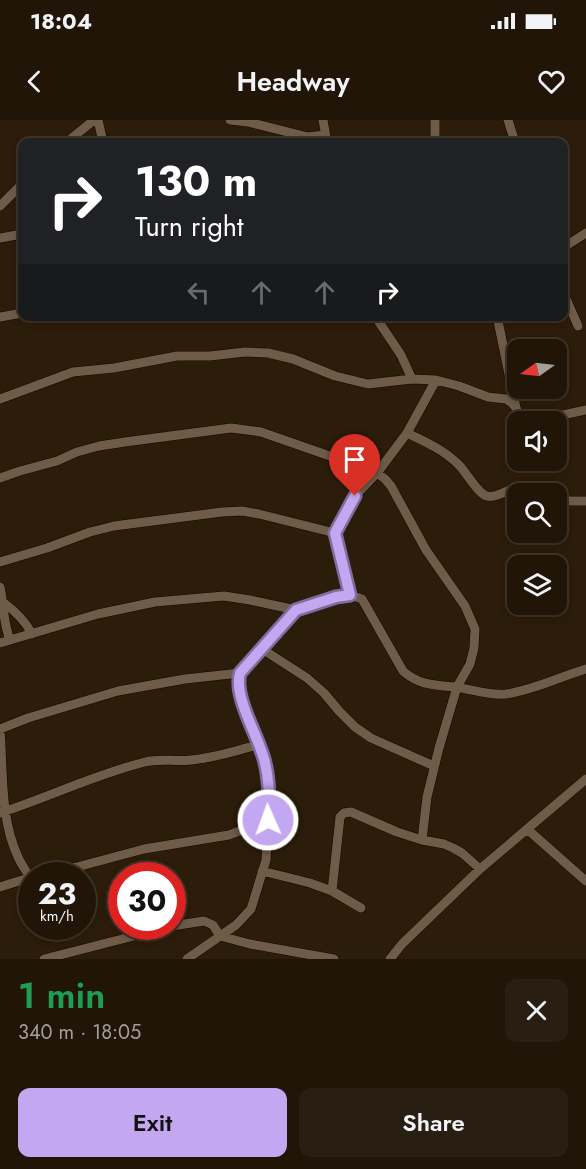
<!DOCTYPE html>
<html lang="en">
<head>
<meta charset="utf-8">
<style>
  :root { --surface:#211508; --page:#291e12; --text:#f1f3f6; --muted:#a29f9c; --line:#3e3429; --accent:#c4a7f1 }
  body { margin:0; font-family:Jost,sans-serif; background:var(--page); color:var(--text); height:100vh; display:flex; flex-direction:column; font-size:22px; white-space:nowrap }
  * { box-sizing:border-box; margin:0 }
  p { font-size:20px; color:var(--muted) }
  .icon { flex:none; width:33px; height:33px; fill:none; stroke:currentColor; stroke-width:2; stroke-linecap:round; stroke-linejoin:round }
  .map { position:relative; height:839px; overflow:hidden }
  .drawer { display:flex; flex-direction:column; background:var(--surface); flex:1 }
  .drawer>* { flex:none }
  .hud { position:absolute; left:18px; top:18px; width:550px; height:183px; border-radius:12px; box-shadow:0 3px 9px #0003,0 0 0 2px var(--line); background:#202124; color:#fff; overflow:hidden }
  .needle { width:39px; rotate:256deg }
  .fabs { position:absolute; left:507px; top:219px; display:grid; gap:12px }
  .fabs a { display:grid; place-items:center; width:60px; height:60px; border-radius:12px; background:var(--surface); box-shadow:0 3px 9px #0003,0 0 0 2px var(--line); font-size:30px }
  .speed { position:absolute; left:18px; top:742px; display:flex; gap:12px; font-size:30px; font-weight:700; text-align:center }
  .speed>* { display:grid; place-content:center; width:78px; height:78px; border-radius:50%; background:var(--surface); box-shadow:0 3px 9px #0003,0 0 0 2px var(--line); line-height:1 }
  .speed small { font-size:15px; font-weight:400 }
  .speed .limit { border:9px solid #d22; background:#fff; color:#111 }
  .pin { position:absolute; display:grid; place-items:center; width:51px; height:51px; color:#fff; margin:-62px -26px; border-radius:50% 50% 50% 0; rotate:-45deg; box-shadow:0 0 6px #0007 }
  .pin .icon { rotate:45deg }
  .me { position:absolute; width:66px; margin:-33px; rotate:358deg; stroke-linejoin:round; filter:drop-shadow(0 0 4px #0008) }
  .turn { display:flex; align-items:center; gap:21px; height:126px; padding:0 18px; font-size:27px }
  .turn .icon { width:78px; height:78px; stroke-width:2.5 }
  .turn b { display:block; font-size:42px; line-height:51px }
  .lanes { display:flex; align-items:center; height:57px; padding:0 18px; background:#0003; justify-content:center; gap:30px; direction:ltr }
  .lanes .off { opacity:.35 }
  .round { display:grid; place-items:center; flex:none; width:63px; height:63px; border-radius:12px; background:var(--page) }
  .headline { display:flex; align-items:center; justify-content:space-between; height:102px; padding:0 18px }
  h1 { font-size:36px; font-weight:600; line-height:45px; color:#1e9e55 }
  .button { display:flex; gap:12px; margin-top:auto; padding:12px 18px }
  .button a { flex:1; height:69px; border-radius:12px; background:var(--accent); color:#111; font-size:24px; font-weight:600; line-height:69px; text-align:center }
  .button a+a { background:var(--page); color:var(--text) }
  .status { display:flex; justify-content:space-between; align-items:center; height:42px; padding:0 30px; background:var(--surface); direction:ltr }
  .status svg { height:16px; fill:currentColor }
  header { display:flex; justify-content:space-between; align-items:center; height:78px; padding:0 18px; background:var(--surface); font-size:27px; font-weight:600 }
  .map>svg:first-child { display:block }
  .lines { fill:none; stroke-linecap:round; stroke-linejoin:round }
  .minor-casing { stroke:#140600; stroke-width:10 }
  .minor { stroke:#6e5c48; stroke-width:9 }
  .route-casing { stroke:#7f6d9d; stroke-width:15 }
  .route { stroke:#c4a7f1; stroke-width:10 }
</style>
</head>
<body>
<div class="status"><b>18:04</b><svg viewBox="0 0 49 12"><path d="M0 12V9h3v3zM5 12V6h3v6zM10 12V3h3v9zM15 12V0h3v12zM26 1h20v11H26zM47 4h2v5h-2z"/></svg></div>
<header><svg class="icon" aria-label="back" viewBox="0 0 24 24"><path d="M15 5l-7 7 7 7"/></svg>Headway<svg class="icon" aria-label="heart" viewBox="0 0 24 24"><path d="M12 20l-8-8c-3-5 5-10 8-4 3-6 11-1 8 4z"/></svg></header>
<div class="map">
<svg width="586" height="839" viewBox="0 0 586 839">
  <rect width="100%" height="100%" fill="#2c1c0a"/>
  <g class="lines">
    <defs>
      <path id="minor" d="M98,0l5,22
        M230,0l18,2 60,15 17,-2
        M323,0l4,22
        M508,0l7,22
        M67,22l27,-22
        M435,22v-22
        M0,86l22,-22
        M0,118l22,-4
        M564,127l22,-14
        M564,174l14,32
        M375,196l26,39 11,24
        M497,196l19,92
        M0,197l22,-4
        M0,279l73,-27 41,-4 63,-12h33l35,-4 23,1 25,6 42,17 33,8 44,-5 24,1 23,6 29,11 18,2 6,4 4,5 5,10 6,4
        M531,302l55,-12
        M407,313c19,9 37,17 52,32 7,7 19,29 28,31 6,2 13,-2 18,-4 18,-8 28,-7 45,2
        M0,358l20,-7 37,-10 20,-9 22,-6 26,-4 106,-14 30,4 86,30 30,11 8,6 6,7 35,64 39,56 10,23 -1,19 -4,16 -13,23 -18,61 -12,49 -5,43
        M556,377l14,4h16
        M0,442l47,-14 43,-16 24,-6 108,-14 20,-1 17,3 76,19
        M0,467c4,18 3,36 10,53
        M350,475l-15,-62 20,-37 22,-23 30,-40 29,-53
        M3,482c12,9 22,18 29,32
        M0,523l98,-29 57,-12 69,-6 26,4 46,10
        M262,529l45,29 17,15 15,18 16,16 16,11 63,28
        M0,609l28,-11 90,-27 67,-12 55,-6
        M0,609c3,41 0,90 18,128 3,7 8,14 12,20
        M0,693c49,-16 94,-38 145,-51 16,-4 30,0 46,-2 23,-2 46,-10 68,-15
        M527,709l59,52
        M262,751l48,12 22,8 29,17
        M37,756l40,-9 67,-18 85,-14 39,-15
        M0,767l32,-10
        M332,771l8,-74 4,-4 7,-1 46,20 25,8 22,4 9,4 9,5 18,16
        M172,806l32,-5 9,4 7,11 30,8 84,15
        M44,839l125,-32
        M187,839l49,-34 15,-16 15,-49 3,-51 -4,-47 -24,-67 -3,-15 2,-7 56,-63 40,-13 14,-2 12,4 41,72c15,14 32,14 52,16 16,2 33,9 51,7 28,-4 53,-17 80,-25
        M390,839l12,-15 78,-75 106,-90"/>
    </defs>
    <use href="#minor" class="minor-casing"/>
    <use href="#minor" class="minor"/>
  </g>
  <g class="lines">
    <defs>
      <path id="route" d="M268,700c2,-16 1,-41 -3,-57 -5,-25 -32,-65 -25,-90l56,-63 40,-13 14,-2 -15,-62 20,-37"/>
    </defs>
    <use href="#route" class="route-casing"/>
    <use href="#route" class="route"/>
  </g>
</svg>
<div class="fabs">
<a><svg class="needle" viewBox="-14 -14 28 28"><path d="M0-13l5 13h-10z" fill="#e53935"/><path d="M0 13l5-13h-10z" fill="#a29f9c"/></svg></a>
<a><svg class="icon" aria-label="sound" viewBox="0 0 24 24"><path d="M4 9h4l5-4v14l-5-4H4zM17 9q2 3 0 6"/></svg></a>
<a><svg class="icon" aria-label="search" viewBox="0 0 24 24"><circle cx="10" cy="10" r="6"/><path d="M15 15l6 6"/></svg></a>
<a><svg class="icon" aria-label="layers" viewBox="0 0 24 24"><path d="M12 4l9 5-9 5-9-5zM3 14l9 5 9-5"/></svg></a>
</div>
<div class="speed"><div>23<small>km/h</small></div><div class="limit">30</div></div>
<div class="pin" style="left:355px;top:376px;background:#d93025"><svg class="icon" aria-label="arrive" viewBox="0 0 24 24"><path d="M6 21V4h12l-3 4 3 4H6"/></svg></div>
<svg class="me" style="left:268px;top:700px" viewBox="-20 -20 40 40"><circle r="17" fill="#c4a7f1" stroke="#fff" stroke-width="3"/><path d="M0-11L8 9 0 5-8 9z" fill="#fff"/></svg>
<div class="hud">
<div class="turn"><svg class="icon" aria-label="right" viewBox="0 0 24 24"><path d="M7 20v-9h11M14 6l5 5-5 5"/></svg><div><b>130 m</b>Turn right</div></div>
<div class="lanes"><svg class="icon off" aria-label="left" viewBox="0 0 24 24"><path d="M17 20v-9H6M10 6l-5 5 5 5"/></svg><svg class="icon off" aria-label="ahead" viewBox="0 0 24 24"><path d="M12 20V5M6 11l6-6 6 6"/></svg><svg class="icon off" aria-label="ahead" viewBox="0 0 24 24"><path d="M12 20V5M6 11l6-6 6 6"/></svg><svg class="icon" aria-label="right" viewBox="0 0 24 24"><path d="M7 20v-9h11M14 6l5 5-5 5"/></svg></div>
</div>
</div>
<section class="drawer">
<div class="headline"><div><h1>1 min</h1><p>340 m · 18:05</p></div><a class="round"><svg class="icon" aria-label="close" viewBox="0 0 24 24"><path d="M6 6l12 12M18 6L6 18"/></svg></a></div>
<div class="button"><a>Exit</a><a>Share</a></div>
</section>
</body>
</html>
